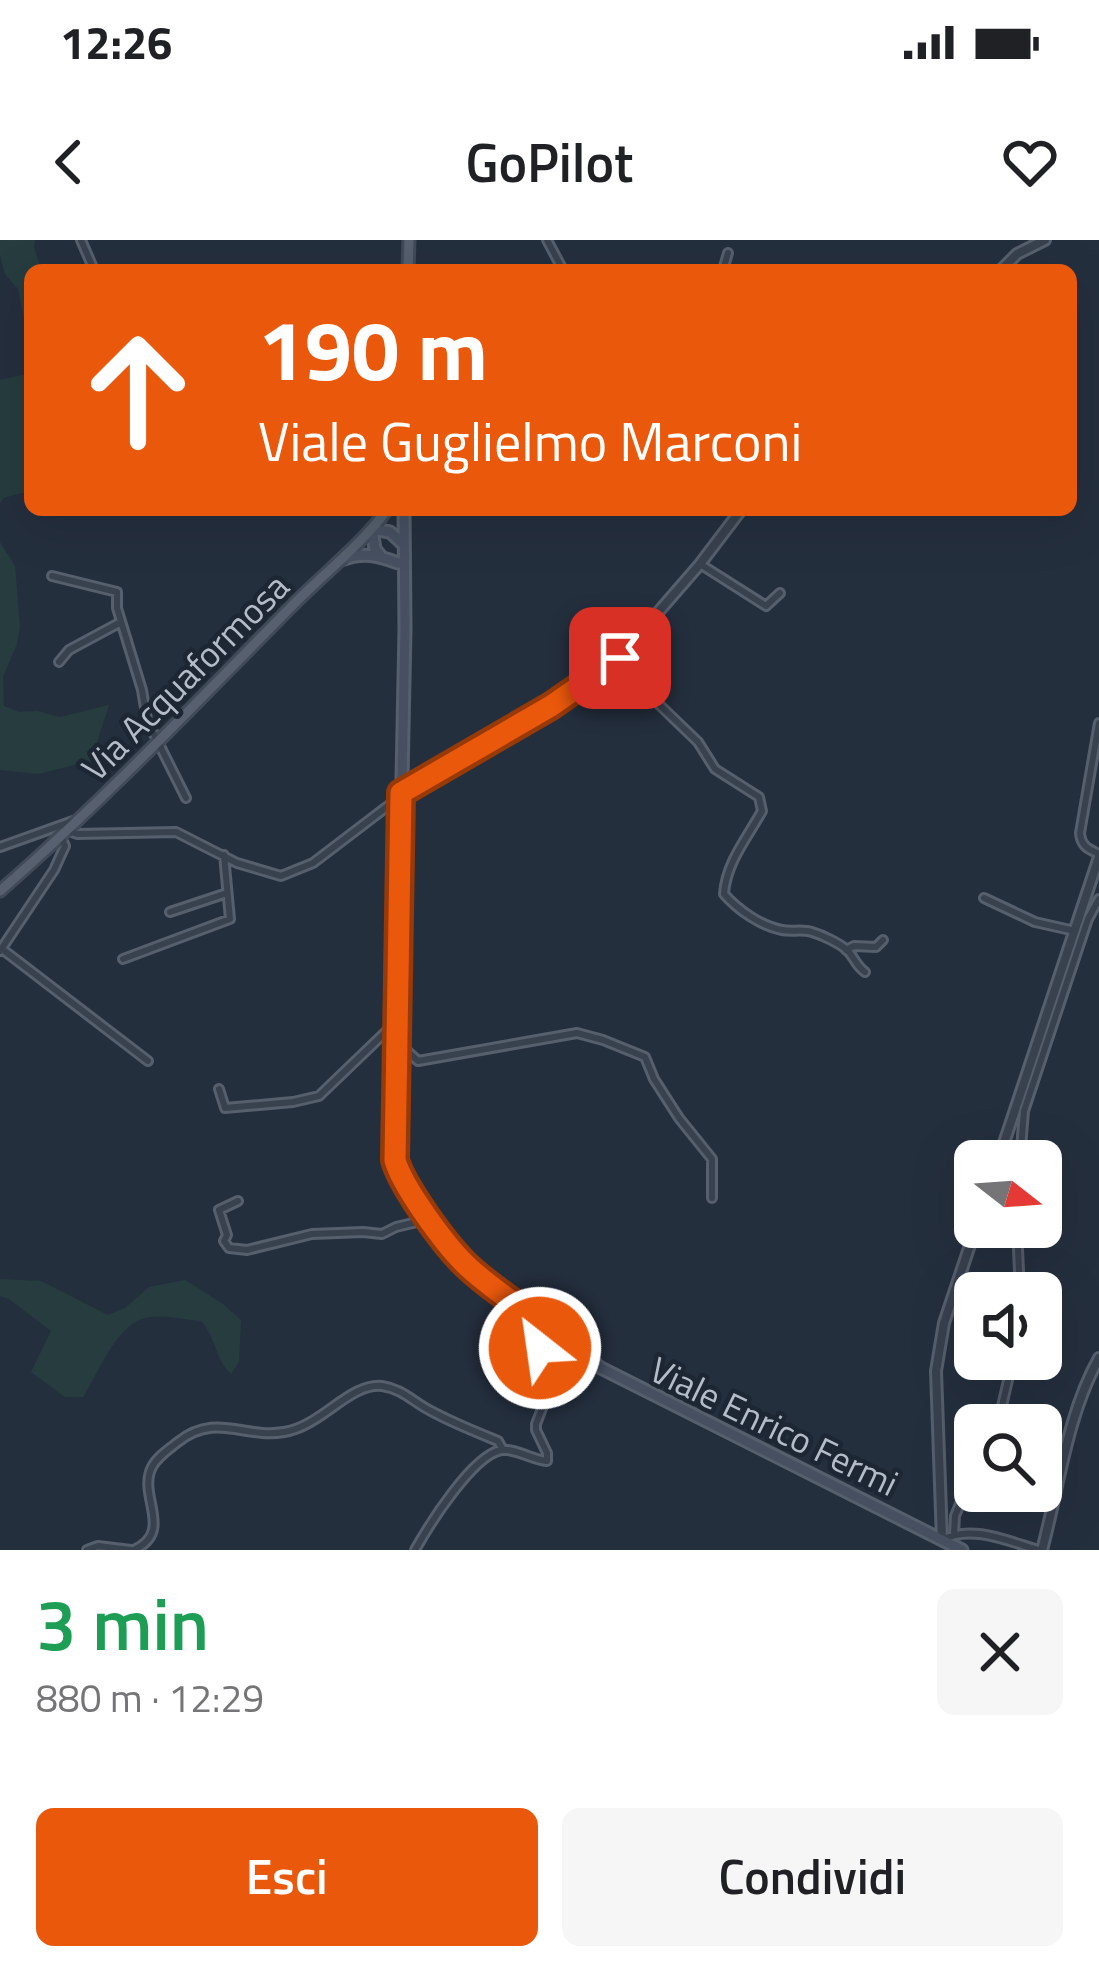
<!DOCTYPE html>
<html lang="it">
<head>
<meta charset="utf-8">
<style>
  :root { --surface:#fff; --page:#f6f6f6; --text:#202124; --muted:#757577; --accent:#ea580c }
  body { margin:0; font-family:"Titillium Web",sans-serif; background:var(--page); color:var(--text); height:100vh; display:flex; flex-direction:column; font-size:45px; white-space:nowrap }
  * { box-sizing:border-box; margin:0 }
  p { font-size:39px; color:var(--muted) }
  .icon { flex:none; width:66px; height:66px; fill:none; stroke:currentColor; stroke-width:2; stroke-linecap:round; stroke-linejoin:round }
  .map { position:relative; height:1310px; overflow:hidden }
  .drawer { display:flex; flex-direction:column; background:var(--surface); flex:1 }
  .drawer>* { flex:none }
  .top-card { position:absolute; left:24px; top:24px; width:1053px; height:252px; border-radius:18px; box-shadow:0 12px 48px #0002; background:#ea580c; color:#fff; overflow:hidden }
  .needle { width:78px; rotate:107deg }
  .buttons { position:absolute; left:954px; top:900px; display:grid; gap:24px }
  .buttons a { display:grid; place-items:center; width:108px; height:108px; border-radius:18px; background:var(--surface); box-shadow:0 12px 48px #0002; font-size:60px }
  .pin { position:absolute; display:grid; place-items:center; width:102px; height:102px; color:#fff; margin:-51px; border-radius:24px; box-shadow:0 6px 18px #0006 }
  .me { position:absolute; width:132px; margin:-66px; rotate:330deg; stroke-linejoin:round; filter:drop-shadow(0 0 9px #0008) }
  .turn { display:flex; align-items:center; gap:42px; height:252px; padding:0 36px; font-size:54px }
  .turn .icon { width:156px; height:156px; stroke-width:2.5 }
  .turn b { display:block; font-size:84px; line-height:102px }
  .round { display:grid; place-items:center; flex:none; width:126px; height:126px; border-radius:18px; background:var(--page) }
  .headline { display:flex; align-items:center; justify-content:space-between; height:204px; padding:0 36px }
  h1 { font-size:72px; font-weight:600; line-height:90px; color:#1e9e55 }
  .cta { display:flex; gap:24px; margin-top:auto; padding:24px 36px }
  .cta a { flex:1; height:138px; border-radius:18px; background:var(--accent); color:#fff; font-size:48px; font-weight:600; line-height:138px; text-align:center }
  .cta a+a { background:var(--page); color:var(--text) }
  .status { display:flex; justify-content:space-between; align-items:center; height:84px; padding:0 60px; background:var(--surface); direction:ltr }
  .status svg { height:33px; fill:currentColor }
  header { display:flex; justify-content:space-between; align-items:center; height:156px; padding:0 36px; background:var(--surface); font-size:54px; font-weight:600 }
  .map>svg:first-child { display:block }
  .green { fill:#263c3f }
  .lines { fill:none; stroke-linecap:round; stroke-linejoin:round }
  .minor-casing { stroke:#565f6c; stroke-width:12 }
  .tertiary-casing { stroke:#565f6c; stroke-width:14 }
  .secondary-casing { stroke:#565f6c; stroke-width:15 }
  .primary-casing { stroke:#414a57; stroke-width:15 }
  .minor { stroke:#38414e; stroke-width:6 }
  .tertiary { stroke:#38414e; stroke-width:8 }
  .secondary { stroke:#465061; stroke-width:9 }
  .primary { stroke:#56606e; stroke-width:9 }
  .route-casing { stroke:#983908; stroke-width:30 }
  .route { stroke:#ea580c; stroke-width:21 }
  .labels { text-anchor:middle; stroke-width:9; stroke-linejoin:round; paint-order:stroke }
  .street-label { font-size:36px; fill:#b4bcc9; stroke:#1d2633 }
</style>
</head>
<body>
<div class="status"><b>12:26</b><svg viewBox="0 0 49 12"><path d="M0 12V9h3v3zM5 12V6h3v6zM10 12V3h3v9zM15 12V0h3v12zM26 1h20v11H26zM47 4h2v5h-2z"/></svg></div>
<header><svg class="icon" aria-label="back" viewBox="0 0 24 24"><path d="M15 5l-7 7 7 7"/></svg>GoPilot<svg class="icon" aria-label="heart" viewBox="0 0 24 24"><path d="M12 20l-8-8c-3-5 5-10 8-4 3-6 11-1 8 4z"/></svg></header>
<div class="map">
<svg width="1099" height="1310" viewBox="0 0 1099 1310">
  <rect width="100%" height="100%" fill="#242f3e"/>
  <path class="green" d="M0,0h35l-1,7 7,23h-11v58l-5,-3 -7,-36 -13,-15 -5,-18z
    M30,133v121l-9,-1 -17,5 -4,5v-123z
    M0,302l15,24 5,61 -3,17 -14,33 1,29 15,6 18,-1 23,6 49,-12 -18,56 -53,13 -38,-4z
    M0,1039l41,2 67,34 17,-7 24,-21 36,-7 38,24 18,16 -2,42 -8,12c-16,-15 -15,-37 -30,-53 -17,-1 -43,-8 -59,-2 -28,10 -44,55 -59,78h-18l-34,-25 20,-41 -42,-32 -9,-3z"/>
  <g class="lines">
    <defs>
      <path id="minor" d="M81,0l13,30
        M547,0l16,30
        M723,30l5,-17
        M700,324l66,42 14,-13
        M52,336l65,16v16l25,82 5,30 39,78
        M59,422l10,-12 52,-28
        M615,422l83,80 17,27 44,28 3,14c-15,27 -36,52 -38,83 14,16 37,32 58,36 10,2 20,-1 30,2 10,3 27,11 35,18 8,8 9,16 18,22
        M1099,483l-19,110c1,13 8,16 19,21
        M69,591l8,3 99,-2 61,31 44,13 32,-13 88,-67
        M0,607l73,-26
        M984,658l51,24 40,9
        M170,672l57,-19
        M2,709l146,112
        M846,710l8,-4 22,1 7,-7
        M0,711l54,-81 11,-24 -4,-9
        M123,719l107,-40 -6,-64
        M396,801l22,20 159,-28 26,7 42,17 9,22 25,39 33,41v39
        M219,849l6,19 68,-6 26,-6 77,-74
        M1020,921l4,-50 64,-192 11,-20
        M238,961l-19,9 8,25 -3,6 5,7 18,2 65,-16 51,-2 19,2 14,-7 21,-5 8,-10
        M1017,987l3,66
        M993,1185l9,-19 11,-47
        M954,1295l1,-19 20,-49
        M942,1300c29,-16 66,1 96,10
        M87,1310l11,-4 33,4
        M134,1310c41,-19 3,-54 18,-83 5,-10 17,-18 26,-25 38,-30 66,-3 106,-10 38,-6 65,-49 98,-46 21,3 31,16 49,25 22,12 45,21 67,30l5,9
        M415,1310c14,-25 57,-94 86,-100 14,-2 32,10 46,11v-8l-11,-23v-6l12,-31 -8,-45v-26"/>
      <path id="tertiary" d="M1001,30l16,-16 28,-14
        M401,553l150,-87 64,-44 85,-98 41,-54
        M998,921l101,-304
        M942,1300l-6,-169 8,-48 32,-96
        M1042,1310c17,-63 25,-135 57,-192"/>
      <path id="secondary" d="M404,270l1,119 -10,500 1,30 3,14 12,20 53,70 137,105 361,182
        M380,315l-5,-6 -3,-20 18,3 14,13
        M341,320c22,-8 36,-5 57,3l6,-1"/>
      <path id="primary" d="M408,30l1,-30
        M0,651c102,-89 195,-187 290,-283 32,-33 69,-61 97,-98"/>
    </defs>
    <use href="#minor" class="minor-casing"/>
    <use href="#tertiary" class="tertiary-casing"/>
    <use href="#secondary" class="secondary-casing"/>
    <use href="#primary" class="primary-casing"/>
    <use href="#minor" class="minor"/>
    <use href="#tertiary" class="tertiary"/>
    <use href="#secondary" class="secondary"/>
    <use href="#primary" class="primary"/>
  </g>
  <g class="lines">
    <defs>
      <path id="route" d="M540,1108v-26c-25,-19 -54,-37 -76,-59 -20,-20 -62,-77 -69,-103l6,-367 150,-87 69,-48"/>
    </defs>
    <use href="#route" class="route-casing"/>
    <use href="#route" class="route"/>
  </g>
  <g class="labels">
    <g class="street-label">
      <text transform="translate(185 437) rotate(-45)" y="13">Via Acquaformosa</text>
      <text transform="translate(774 1186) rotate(26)" y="13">Viale Enrico Fermi</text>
    </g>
  </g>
</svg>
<div class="buttons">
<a><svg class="needle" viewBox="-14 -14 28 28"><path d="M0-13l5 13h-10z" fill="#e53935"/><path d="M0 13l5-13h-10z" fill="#757577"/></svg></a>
<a><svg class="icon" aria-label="sound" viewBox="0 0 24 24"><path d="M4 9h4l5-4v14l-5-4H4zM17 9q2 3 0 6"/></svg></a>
<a><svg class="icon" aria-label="search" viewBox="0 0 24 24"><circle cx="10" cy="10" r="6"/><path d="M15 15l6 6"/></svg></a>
</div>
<div class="pin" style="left:620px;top:418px;background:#d93025"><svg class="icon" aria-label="arrive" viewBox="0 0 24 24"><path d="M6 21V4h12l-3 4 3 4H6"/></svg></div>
<svg class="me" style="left:540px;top:1108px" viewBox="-20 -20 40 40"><circle r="17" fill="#ea580c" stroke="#fff" stroke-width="3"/><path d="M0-11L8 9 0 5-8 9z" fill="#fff"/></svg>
<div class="top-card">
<div class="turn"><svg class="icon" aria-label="ahead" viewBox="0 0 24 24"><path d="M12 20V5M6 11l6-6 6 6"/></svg><div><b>190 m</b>Viale Guglielmo Marconi</div></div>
</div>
</div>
<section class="drawer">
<div class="headline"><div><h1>3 min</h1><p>880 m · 12:29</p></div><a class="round"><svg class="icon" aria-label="close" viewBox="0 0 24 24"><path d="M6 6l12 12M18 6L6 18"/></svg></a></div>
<div class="cta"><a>Esci</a><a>Condividi</a></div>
</section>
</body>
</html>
